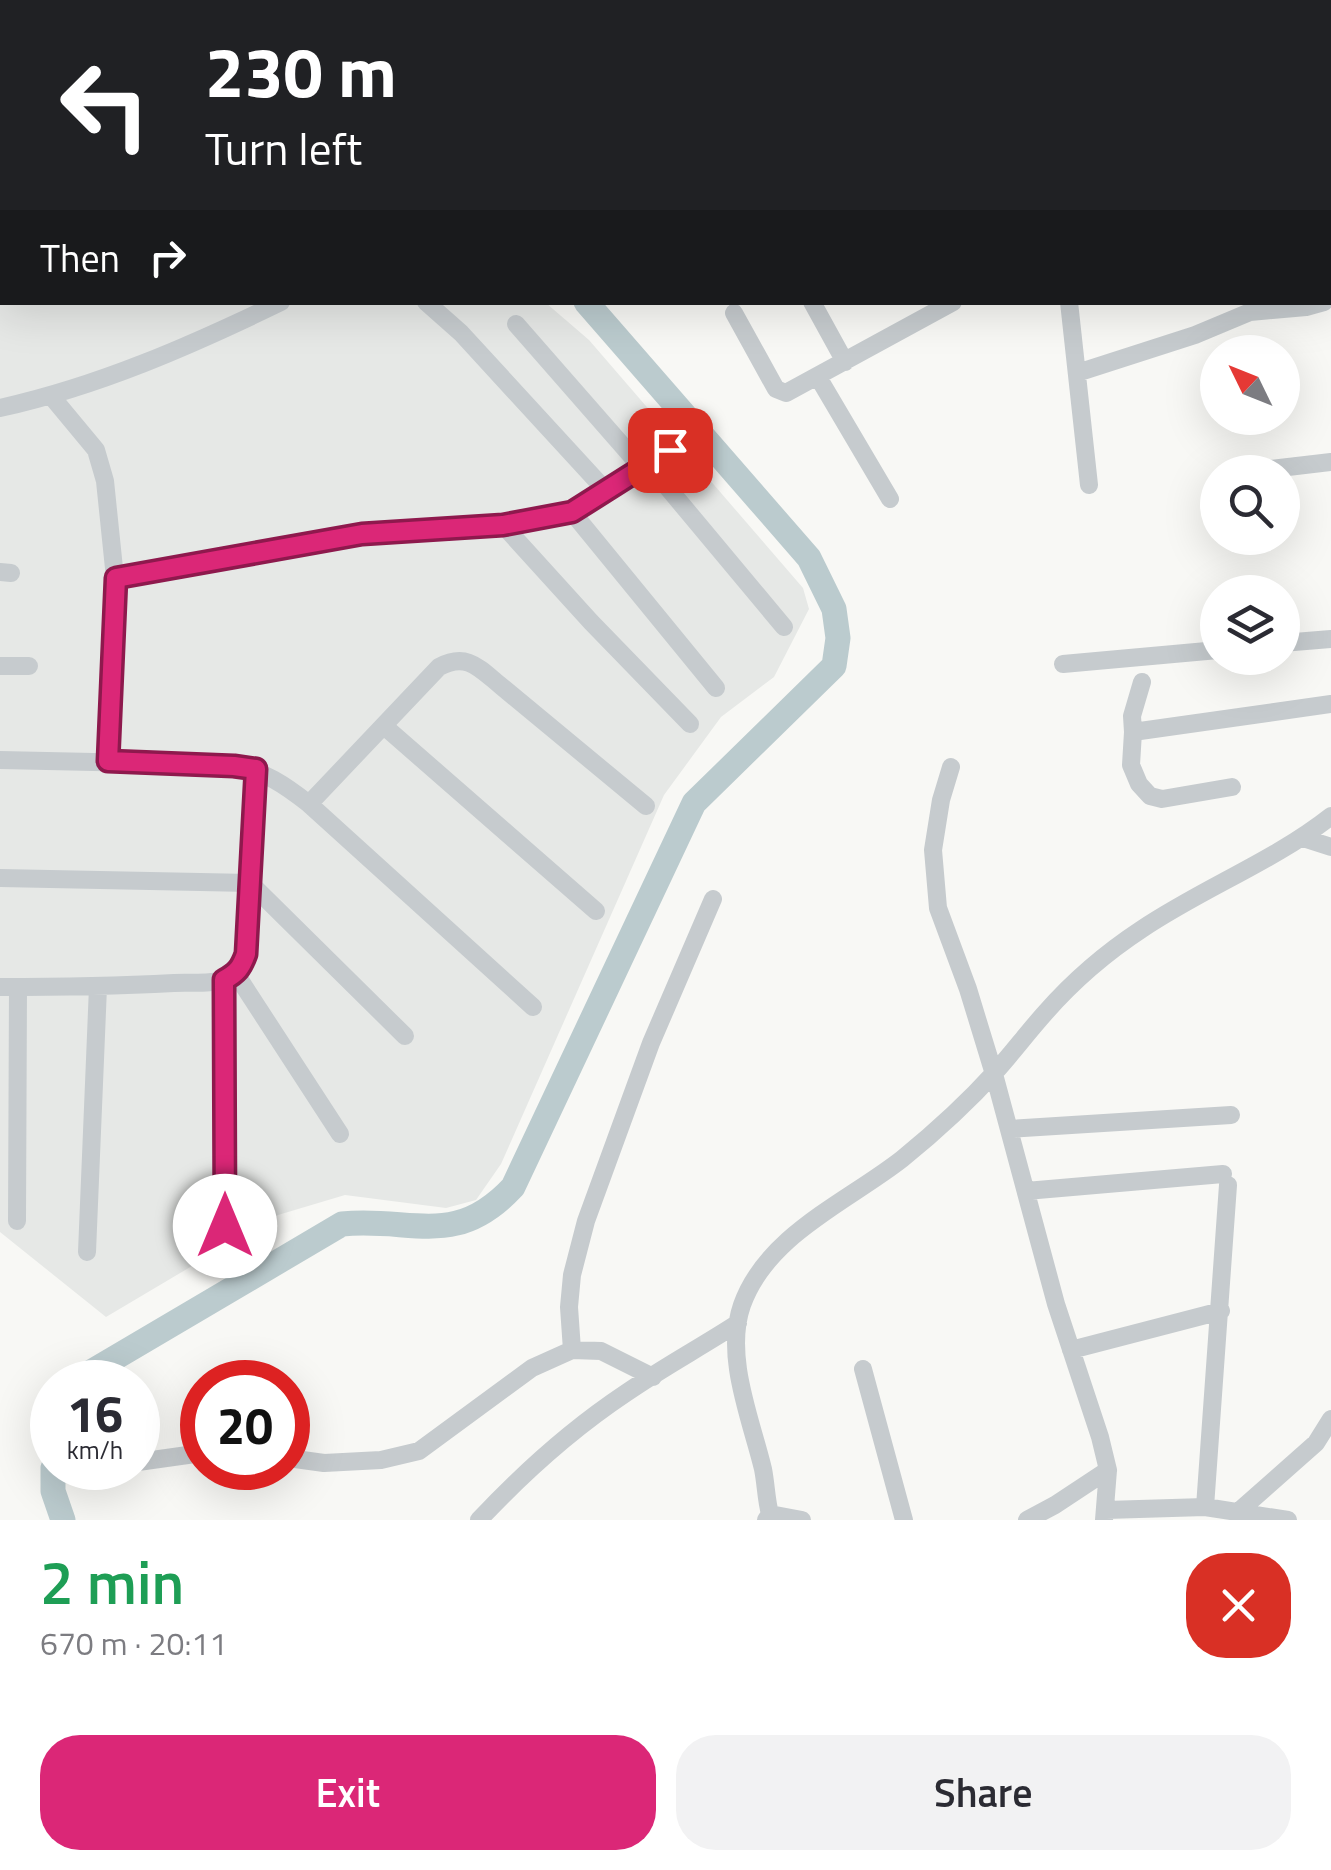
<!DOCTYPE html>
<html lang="en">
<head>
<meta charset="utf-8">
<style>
  :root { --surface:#fff; --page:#f2f2f3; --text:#2b2b33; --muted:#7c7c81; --accent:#db2777 }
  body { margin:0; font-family:"Titillium Web",sans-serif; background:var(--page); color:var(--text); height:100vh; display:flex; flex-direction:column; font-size:38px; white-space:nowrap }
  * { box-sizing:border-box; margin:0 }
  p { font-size:32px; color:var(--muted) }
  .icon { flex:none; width:55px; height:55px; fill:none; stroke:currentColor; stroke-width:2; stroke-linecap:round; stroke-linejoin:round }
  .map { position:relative; height:1520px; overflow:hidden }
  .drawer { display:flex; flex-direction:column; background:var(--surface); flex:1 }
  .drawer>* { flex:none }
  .banner { position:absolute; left:0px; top:0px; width:1332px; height:305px; box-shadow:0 10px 40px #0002; background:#202124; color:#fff; overflow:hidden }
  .needle { width:65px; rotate:313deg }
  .buttons { position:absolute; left:1200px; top:335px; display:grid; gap:20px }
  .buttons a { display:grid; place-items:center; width:100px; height:100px; border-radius:50%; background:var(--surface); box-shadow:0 10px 40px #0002; font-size:50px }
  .speed { position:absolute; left:30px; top:1360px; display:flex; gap:20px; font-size:50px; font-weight:700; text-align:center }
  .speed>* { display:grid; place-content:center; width:130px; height:130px; border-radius:50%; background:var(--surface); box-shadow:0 10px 40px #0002; line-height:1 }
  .speed small { font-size:25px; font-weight:400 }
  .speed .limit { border:15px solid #d22; background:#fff; color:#111 }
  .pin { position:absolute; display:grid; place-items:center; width:85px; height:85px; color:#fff; margin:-42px; border-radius:20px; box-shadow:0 5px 15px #0006 }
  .me { position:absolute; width:110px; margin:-55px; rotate:0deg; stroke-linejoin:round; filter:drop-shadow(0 0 8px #0008) }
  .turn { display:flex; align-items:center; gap:35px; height:210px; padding:0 40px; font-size:45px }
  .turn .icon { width:130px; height:130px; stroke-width:2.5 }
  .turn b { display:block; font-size:70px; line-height:85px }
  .then { display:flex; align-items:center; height:95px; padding:0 40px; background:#0003; gap:20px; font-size:38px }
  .round { display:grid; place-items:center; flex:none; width:105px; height:105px; border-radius:40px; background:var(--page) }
  .summary { display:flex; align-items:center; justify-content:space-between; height:170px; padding:0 40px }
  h1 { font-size:60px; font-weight:600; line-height:75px; color:#1e9e55 }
  .cta { display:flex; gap:20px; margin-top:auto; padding:20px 40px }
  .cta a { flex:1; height:115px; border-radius:40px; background:var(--accent); color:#fff; font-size:40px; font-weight:600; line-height:115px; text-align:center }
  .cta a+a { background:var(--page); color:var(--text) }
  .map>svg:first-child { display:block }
  .built { fill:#e6e8e6 }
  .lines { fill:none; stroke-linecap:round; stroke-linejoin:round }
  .river { stroke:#bbcbce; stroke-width:25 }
  .highway-casing { stroke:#babec1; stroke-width:30 }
  .path { stroke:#bfc3c4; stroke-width:2.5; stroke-dasharray:5 5; stroke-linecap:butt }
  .minor { stroke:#c6cbce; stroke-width:18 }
  .highway { stroke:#fff; stroke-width:25 }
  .route-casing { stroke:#8e194d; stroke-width:25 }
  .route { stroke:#db2777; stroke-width:18 }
</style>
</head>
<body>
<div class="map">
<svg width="1331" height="1520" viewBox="0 0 1331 1520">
  <rect width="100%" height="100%" fill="#f8f8f5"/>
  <path class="built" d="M0,0h264l-1,2h-261v300l544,1 43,37 214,248 6,21 -35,68 -53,40 -57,78 -163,369 -25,36 -30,8 -101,-13 -67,20 -172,102 -106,-85z"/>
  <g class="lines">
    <path class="river" d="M287,2l1,-2
      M81,1382l10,-10 251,-148c71,-7 113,25 171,-37l181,-384 140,-137 4,-28 -4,-29 -25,-51 -223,-256
      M53,1468v23l10,29"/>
    <defs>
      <path id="highway" d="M1284,0l6,2
        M1330,21h1"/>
    </defs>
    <use href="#highway" class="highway-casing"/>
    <path class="path" d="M1200,0l3,2"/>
    <path class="minor" d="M472,0l1,2
      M793,0l4,2
      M1222,0l5,2
      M661,2l7,-2
      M1072,2l1,-2
      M1330,59h1
      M0,146l2,10
      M426,302l35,31 146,159
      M812,302l33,60
      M1069,302l20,183
      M734,313l42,76 10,4 167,-91
      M516,324l126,144
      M1077,373l118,-38 55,-23 56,-5 18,-5
      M818,377l72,122
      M52,397l44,53 9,31 10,97
      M0,408c99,-22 190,-62 281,-106
      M648,464l136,163
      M1245,472l86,-10
      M572,512l144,176
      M503,525l88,97 99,102
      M0,572l11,1
      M1282,643l49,-4
      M1063,664l155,-14
      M0,666h29
      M1142,682l-10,34 1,16 198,-28
      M384,726l212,185
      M1133,732l-2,33 8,19 11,12 12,3 70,-12
      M0,760l234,5c30,6 51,20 75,39l224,203
      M107,761l8,-183 246,-44 142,-9 69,-13 98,-62
      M951,767l-10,33 -8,50 5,58 30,81 26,85 62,230 44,133 8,33 -53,35 -28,15
      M309,804l130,-137c28,-15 40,1 62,19l145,120
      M1303,838l28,9
      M0,878l250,5 155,153
      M236,974l104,160
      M223,980l2,246
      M0,987c58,0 116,-1 174,-4 17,-1 38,2 54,-5 11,-5 14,-13 18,-24l10,-185
      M1009,1129l222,-14
      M1026,1191l197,-17
      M17,1221l1,-234
      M87,1252l11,-265
      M572,1350l-3,-43 3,-32 14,-54 65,-178 62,-144
      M1071,1350l150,-39
      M863,1369l41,151
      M288,1458l36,5 57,-3 38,-9 113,-83 40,-18 29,1 52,26
      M138,1462l64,-9
      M1205,1507l83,13
      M1106,1510l99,-3 23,-322
      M1238,1512l78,-69 15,-24
      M770,1514l32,6
      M479,1520c44,-47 93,-91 147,-127 36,-25 75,-46 112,-70
      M766,1520l4,-6c-4,-15 -4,-30 -7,-45 -12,-50 -39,-113 -21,-164 25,-70 105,-103 160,-146 32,-26 66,-57 94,-88 17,-19 32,-39 49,-58 28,-32 62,-61 97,-84 61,-41 132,-68 189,-113
      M1104,1520l4,-50"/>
    <use href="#highway" class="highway"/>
  </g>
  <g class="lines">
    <defs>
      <path id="route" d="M225,1226l-1,-246c13,-7 17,-12 22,-26l10,-185 -22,-3 -126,-5 8,-183 246,-44 141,-9 69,-13 98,-62"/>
    </defs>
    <use href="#route" class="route-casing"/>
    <use href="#route" class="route"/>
  </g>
</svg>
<div class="buttons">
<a><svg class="needle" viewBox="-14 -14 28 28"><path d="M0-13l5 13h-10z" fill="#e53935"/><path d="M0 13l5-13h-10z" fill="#7c7c81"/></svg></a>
<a><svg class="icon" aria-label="search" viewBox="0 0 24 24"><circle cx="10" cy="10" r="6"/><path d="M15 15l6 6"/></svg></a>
<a><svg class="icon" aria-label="layers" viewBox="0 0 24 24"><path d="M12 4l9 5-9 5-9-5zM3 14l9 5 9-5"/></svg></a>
</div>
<div class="speed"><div>16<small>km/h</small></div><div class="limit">20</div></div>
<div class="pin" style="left:670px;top:450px;background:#d93025"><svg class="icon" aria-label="arrive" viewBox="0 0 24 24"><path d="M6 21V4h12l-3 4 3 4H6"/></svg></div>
<svg class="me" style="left:225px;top:1226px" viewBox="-20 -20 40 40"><circle r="19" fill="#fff"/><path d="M0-13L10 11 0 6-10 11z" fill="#db2777"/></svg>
<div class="banner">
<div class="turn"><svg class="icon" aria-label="left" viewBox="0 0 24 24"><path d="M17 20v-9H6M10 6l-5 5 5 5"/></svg><div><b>230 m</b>Turn left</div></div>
<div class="then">Then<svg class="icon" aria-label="right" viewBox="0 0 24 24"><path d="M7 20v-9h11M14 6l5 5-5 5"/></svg></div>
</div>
</div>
<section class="drawer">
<div class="summary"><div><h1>2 min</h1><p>670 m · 20:11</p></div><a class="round" style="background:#d93025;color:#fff"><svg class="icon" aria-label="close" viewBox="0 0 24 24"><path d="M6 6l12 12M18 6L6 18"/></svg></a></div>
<div class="cta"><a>Exit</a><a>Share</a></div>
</section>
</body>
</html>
